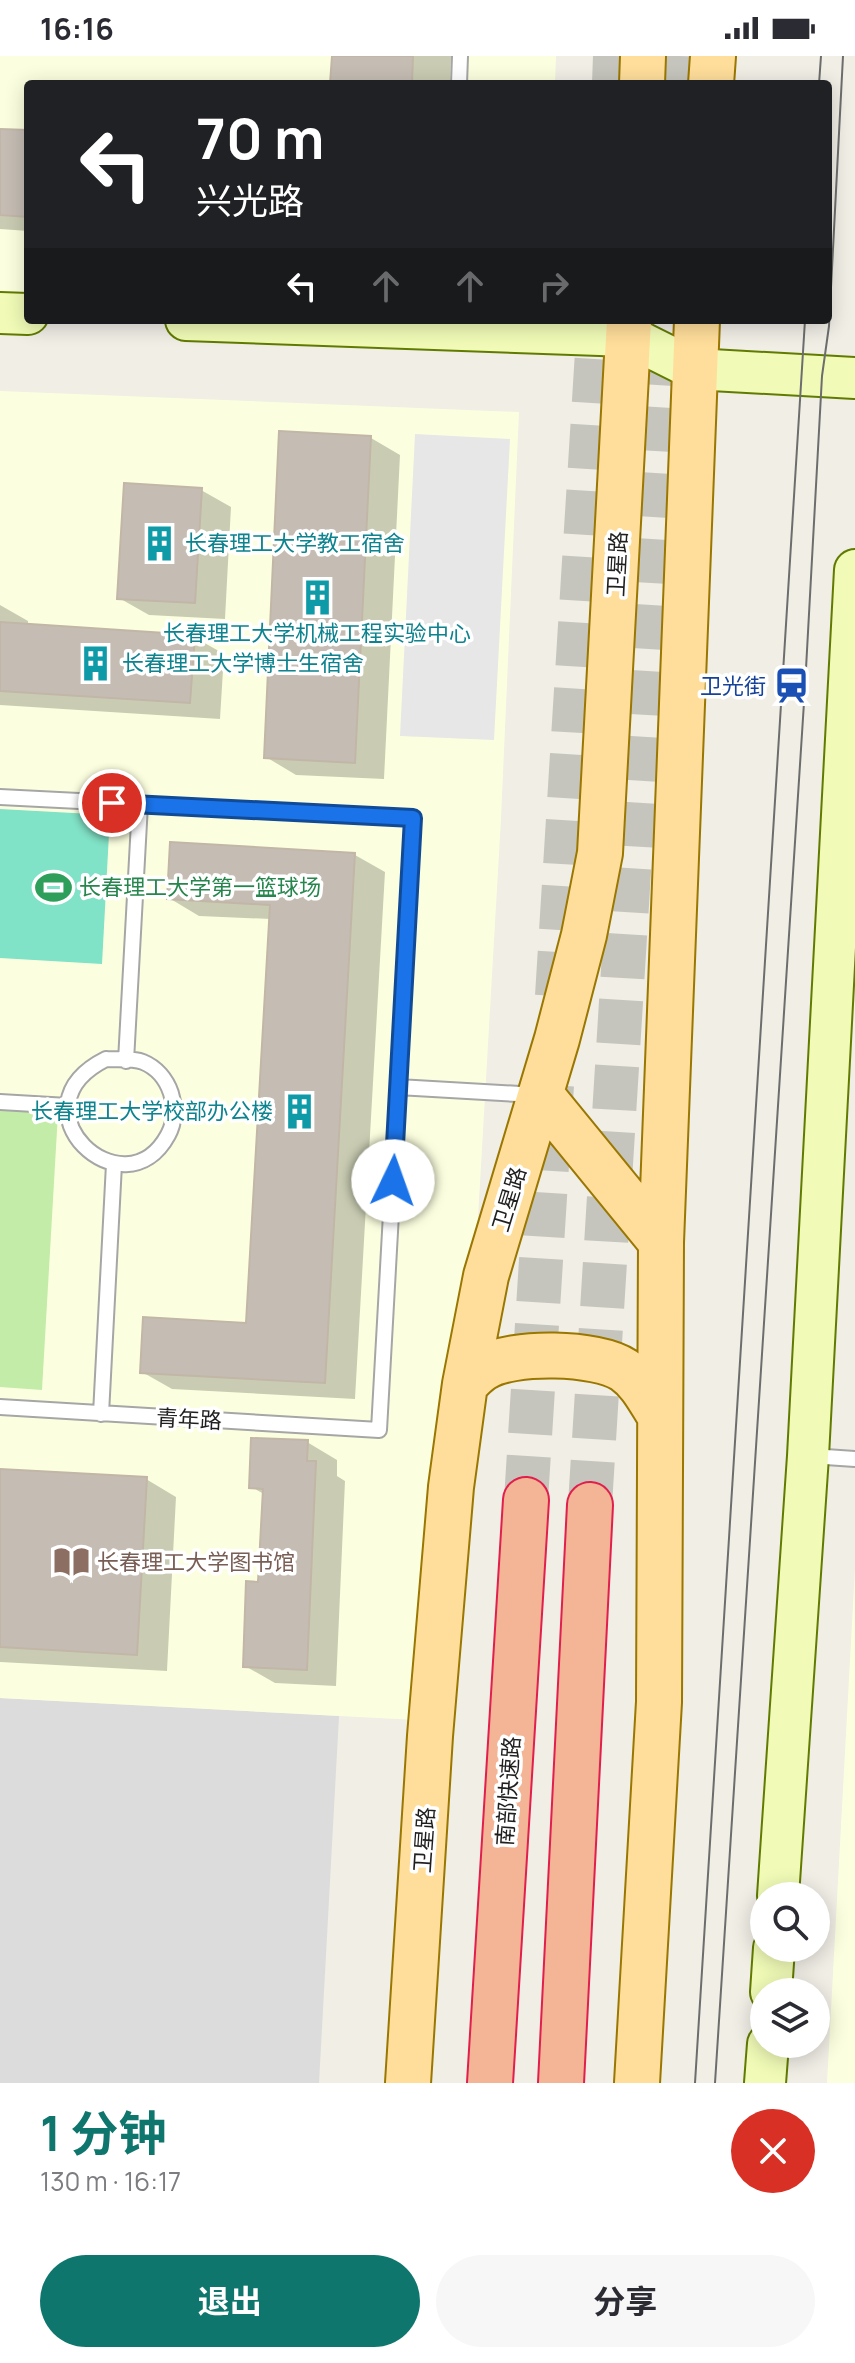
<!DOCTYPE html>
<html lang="zh">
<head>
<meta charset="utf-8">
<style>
  :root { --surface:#fff; --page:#f7f7f7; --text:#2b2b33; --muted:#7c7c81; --accent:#0f766e }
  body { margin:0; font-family:Manrope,"Noto Sans SC",sans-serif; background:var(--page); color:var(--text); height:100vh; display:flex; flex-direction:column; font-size:30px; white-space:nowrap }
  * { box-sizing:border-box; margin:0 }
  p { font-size:26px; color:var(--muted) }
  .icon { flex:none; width:44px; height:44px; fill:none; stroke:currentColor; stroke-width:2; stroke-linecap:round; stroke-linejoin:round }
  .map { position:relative; height:2027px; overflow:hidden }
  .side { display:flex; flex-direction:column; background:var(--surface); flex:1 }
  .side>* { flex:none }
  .top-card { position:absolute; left:24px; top:24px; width:808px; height:244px; border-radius:8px; box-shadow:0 4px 20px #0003; background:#202124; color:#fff; overflow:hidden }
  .fabs { position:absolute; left:750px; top:1826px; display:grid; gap:16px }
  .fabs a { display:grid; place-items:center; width:80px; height:80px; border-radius:50%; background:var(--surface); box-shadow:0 4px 20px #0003; font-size:40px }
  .pin { position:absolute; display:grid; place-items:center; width:68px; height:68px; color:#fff; margin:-34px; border:4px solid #fff; border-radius:50%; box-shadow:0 2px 8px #0007 }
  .me { position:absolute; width:88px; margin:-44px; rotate:3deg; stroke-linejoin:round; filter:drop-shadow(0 0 6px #0008) }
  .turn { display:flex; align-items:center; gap:28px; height:168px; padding:0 40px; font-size:36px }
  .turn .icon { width:104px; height:104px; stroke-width:2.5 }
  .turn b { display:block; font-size:56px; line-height:68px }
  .lanes { display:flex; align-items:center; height:76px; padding:0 40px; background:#0003; justify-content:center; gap:40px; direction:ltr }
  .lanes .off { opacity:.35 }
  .round { display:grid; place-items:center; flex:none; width:84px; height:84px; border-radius:42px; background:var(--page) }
  .summary { display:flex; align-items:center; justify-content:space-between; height:136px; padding:0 40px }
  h1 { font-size:48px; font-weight:700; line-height:60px; color:var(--accent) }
  .button { display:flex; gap:16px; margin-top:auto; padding:16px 40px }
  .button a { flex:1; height:92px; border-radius:48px; background:var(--accent); color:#fff; font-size:32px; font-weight:700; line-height:92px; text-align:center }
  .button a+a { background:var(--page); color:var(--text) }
  .status { display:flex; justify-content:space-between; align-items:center; height:56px; padding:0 40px; background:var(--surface); direction:ltr }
  .status svg { height:22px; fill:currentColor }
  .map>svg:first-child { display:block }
  .residential { fill:#dddcdc }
  .education { fill:#fcffdf }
  .grass { fill:#c3eca9 }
  .pitch { fill:#80e2c6 }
  .parking { fill:#e7e7e7 }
  .shadow { fill:#0003 }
  .building { fill:#c5bdb4; stroke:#c2b6a7; stroke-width:2 }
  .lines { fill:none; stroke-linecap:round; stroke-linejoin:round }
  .trunk-tunnel { stroke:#c6c5bd; stroke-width:44; stroke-dasharray:44 22; stroke-linecap:butt }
  .service-casing { stroke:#a6a6a6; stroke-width:18 }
  .secondary-casing { stroke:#617b01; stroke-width:44 }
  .primary-casing { stroke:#9a7700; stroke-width:48 }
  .trunk-casing { stroke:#e11f4d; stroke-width:48 }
  .service { stroke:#fff; stroke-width:14 }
  .secondary { stroke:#f1fbb7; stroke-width:40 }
  .primary { stroke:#ffde9b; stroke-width:44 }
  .trunk { stroke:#f4b496; stroke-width:44 }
  .tram { stroke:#6d6d6d; stroke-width:2 }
  .route-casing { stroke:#114b97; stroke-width:20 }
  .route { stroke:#1a73e8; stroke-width:14 }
  .labels { text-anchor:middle; stroke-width:7; stroke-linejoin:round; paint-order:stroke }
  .culture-label { font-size:22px; fill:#0d838f; stroke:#fff; text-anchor:start }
  .street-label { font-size:22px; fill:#1f1f1f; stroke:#fff }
  .transit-label { font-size:22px; fill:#164399; stroke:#fff; text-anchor:end }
  .leisure-label { font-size:22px; fill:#27864d; stroke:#fff; text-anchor:start }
  .education-label { font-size:22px; fill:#785e54; stroke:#fff; text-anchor:start }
</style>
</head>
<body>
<div class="status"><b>16:16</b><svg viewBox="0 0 49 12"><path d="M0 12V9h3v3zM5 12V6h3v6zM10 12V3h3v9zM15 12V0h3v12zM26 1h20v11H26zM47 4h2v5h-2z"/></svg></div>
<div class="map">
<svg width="855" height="2027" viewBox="0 0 855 2027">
  <rect width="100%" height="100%" fill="#f0eee5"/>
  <path class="residential" d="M0,1642l339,18 -20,367h-319z"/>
  <path class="education" d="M0,0h556l-1,28h-527v218l-28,-2z
    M0,335l519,21 -18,407 -36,624 -30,278 -435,-23z
    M855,1512v515h-28z"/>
  <path class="grass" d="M0,1053l58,4 -16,277 -42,-3z"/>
  <path class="pitch" d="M0,753l110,6 -8,149 -102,-6z"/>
  <path class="parking" d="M415,378l95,5 -16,301 -94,-4z"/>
  <path class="shadow" d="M334,0h117l-1,28h-118z
    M0,75l28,1v99l-28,-2z
    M371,382l29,17 -16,324 -88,-4 -30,-18z
    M201,434l30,17 -6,112 -76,-4 -30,-17z
    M0,549l28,16v5l166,11 30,17 -4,65 -220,-14z
    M355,799l30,17 -30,527 -183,-10 -30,-17 106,-47 23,-406 -72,-3 -30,-18z
    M307,1386l30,18v16l8,5 -9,205 -61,-3 -30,-17 15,-82 4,-90 -13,-7z
    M0,1415l146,8 30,18 -9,174 -167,-9z"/>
  <path class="building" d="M332,0h81l-1,28h-82z
    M0,73l28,1v87l-28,-2z
    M279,375l92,5 -16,327 -91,-5z
    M124,427l78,5 -7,115 -78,-4z
    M0,566l195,13 -5,68 -190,-12z
    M170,786l185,11 -30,530 -185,-10 3,-56 103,6 24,-418 -103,-6z
    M251,1382l57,2 -1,21h9l-9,209 -64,-3 3,-86 12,1 5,-93 -14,-1z
    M0,1413l147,8 -10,178 -137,-8z"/>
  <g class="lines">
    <path class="trunk-tunnel" d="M614,28l1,-28
      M678,28l1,-28
      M557,940l42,-676
      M526,1444l26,-415
      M590,1449l73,-1185"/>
    <defs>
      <path id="service" d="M459,28l1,-28
        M0,741l413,21 -34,612 -379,-23
        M106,1003c11,1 27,-1 37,3 27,11 39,47 25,73 -44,81 -160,-27 -62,-76z
        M126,1005l14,-257
        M398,1031l138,8
        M0,1046l68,4
        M101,1358l13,-250
        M811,1400l44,3"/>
      <path id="secondary" d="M0,257l28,1
        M186,264l442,16 66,33 161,9
        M778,1840l30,-440 47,-886
        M771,1936l3,-44
        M765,2027l3,-39"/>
      <path id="primary" d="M642,28l1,-28
        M711,28l2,-28
        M541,1039l120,147
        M465,1328c6,-5 12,-12 19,-16 28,-18 113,-16 140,2 16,11 24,27 34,43
        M408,2027l22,-347 21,-249 14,-103 21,-108 71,-237 27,-104 16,-82 29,-533
        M637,2027l22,-381 2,-460 36,-922"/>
      <path id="trunk" d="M490,2027l36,-583
        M561,2027l29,-578"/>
    </defs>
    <use href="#service" class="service-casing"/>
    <use href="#secondary" class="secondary-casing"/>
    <use href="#primary" class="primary-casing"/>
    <use href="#trunk" class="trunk-casing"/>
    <use href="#service" class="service"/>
    <use href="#secondary" class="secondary"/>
    <use href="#primary" class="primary"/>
    <use href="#trunk" class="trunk"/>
    <path class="tram" d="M819,28l2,-28
      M695,2027l110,-1763
      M715,2027l90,-1396 17,-311 7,-50 14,-270"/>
  </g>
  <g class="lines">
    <defs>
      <path id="route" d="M112,747l301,15 -20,363"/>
    </defs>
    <use href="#route" class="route-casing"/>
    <use href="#route" class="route"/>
  </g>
  <defs>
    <symbol id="building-bare" viewBox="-9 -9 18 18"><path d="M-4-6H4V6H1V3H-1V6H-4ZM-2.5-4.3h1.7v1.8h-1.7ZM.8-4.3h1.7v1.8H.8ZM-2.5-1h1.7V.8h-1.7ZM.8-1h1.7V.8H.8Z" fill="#0f9aa8" stroke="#fff" stroke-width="2.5" paint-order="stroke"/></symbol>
    <symbol id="station-bare" viewBox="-9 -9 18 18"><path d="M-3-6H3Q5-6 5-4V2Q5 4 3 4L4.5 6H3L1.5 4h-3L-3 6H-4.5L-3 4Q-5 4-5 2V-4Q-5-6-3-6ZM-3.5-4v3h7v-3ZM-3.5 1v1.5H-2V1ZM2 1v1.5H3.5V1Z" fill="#1a4fb4" stroke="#fff" stroke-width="2.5" paint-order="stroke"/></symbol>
    <symbol id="stadium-bare" viewBox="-9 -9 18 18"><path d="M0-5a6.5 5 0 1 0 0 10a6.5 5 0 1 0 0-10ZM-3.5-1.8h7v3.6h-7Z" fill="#2e9e5b" stroke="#fff" stroke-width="2.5" paint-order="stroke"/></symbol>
    <symbol id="library-bare" viewBox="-9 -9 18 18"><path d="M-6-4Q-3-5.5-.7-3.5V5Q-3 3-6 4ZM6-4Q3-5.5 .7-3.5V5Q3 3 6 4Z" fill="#8d6e63" stroke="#fff" stroke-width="2.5" paint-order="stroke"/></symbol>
  </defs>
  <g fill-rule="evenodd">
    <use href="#building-bare" x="134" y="462" width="51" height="51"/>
    <use href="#building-bare" x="292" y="516" width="51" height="51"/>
    <use href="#building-bare" x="70" y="582" width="51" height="51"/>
    <use href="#station-bare" x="766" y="604" width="51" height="51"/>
    <use href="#stadium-bare" x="28" y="806" width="51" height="51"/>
    <use href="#building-bare" x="274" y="1030" width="51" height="51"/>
    <use href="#library-bare" x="46" y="1480" width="51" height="51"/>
  </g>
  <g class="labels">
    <g class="culture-label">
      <text x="185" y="495">长春理工大学教工宿舍</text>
      <text x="317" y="585" text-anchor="middle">长春理工大学机械工程实验中心</text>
      <text x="122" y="615">长春理工大学博士生宿舍</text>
      <text x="273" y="1063" text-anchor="end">长春理工大学校部办公楼</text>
    </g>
    <g class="street-label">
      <text transform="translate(617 508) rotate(-87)" y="8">卫星路</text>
      <text transform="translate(509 1143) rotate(-73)" y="8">卫星路</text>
      <text transform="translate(189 1363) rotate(3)" y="8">青年路</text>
      <text transform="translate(508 1735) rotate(-86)" y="8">南部快速路</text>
      <text transform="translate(424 1784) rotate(-86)" y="8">卫星路</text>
    </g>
    <g class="transit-label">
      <text x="766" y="638">卫光街</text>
    </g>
    <g class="leisure-label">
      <text x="79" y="839">长春理工大学第一篮球场</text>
    </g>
    <g class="education-label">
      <text x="97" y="1514">长春理工大学图书馆</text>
    </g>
  </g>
</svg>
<div class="fabs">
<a><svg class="icon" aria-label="search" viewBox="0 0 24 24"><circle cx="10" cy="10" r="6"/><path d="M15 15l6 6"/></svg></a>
<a><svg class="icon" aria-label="layers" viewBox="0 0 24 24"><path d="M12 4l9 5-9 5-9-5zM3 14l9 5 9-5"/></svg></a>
</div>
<div class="pin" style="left:112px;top:747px;background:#d93025"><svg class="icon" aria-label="arrive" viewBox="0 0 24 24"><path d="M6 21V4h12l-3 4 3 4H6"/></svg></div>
<svg class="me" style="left:393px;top:1125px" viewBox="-20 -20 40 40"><circle r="19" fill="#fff"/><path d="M0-13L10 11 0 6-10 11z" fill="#1a73e8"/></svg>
<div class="top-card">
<div class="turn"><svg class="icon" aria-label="left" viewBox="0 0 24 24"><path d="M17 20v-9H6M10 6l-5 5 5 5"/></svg><div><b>70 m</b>兴光路</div></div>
<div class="lanes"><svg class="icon" aria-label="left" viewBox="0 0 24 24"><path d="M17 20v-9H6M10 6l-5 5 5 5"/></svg><svg class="icon off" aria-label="ahead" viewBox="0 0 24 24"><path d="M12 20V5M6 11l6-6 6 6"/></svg><svg class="icon off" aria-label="ahead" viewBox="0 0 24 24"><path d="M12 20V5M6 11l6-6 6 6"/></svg><svg class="icon off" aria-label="right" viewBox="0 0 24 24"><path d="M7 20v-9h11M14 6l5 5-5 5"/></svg></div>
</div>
</div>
<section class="side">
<div class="summary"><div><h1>1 分钟</h1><p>130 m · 16:17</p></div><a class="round" style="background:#d93025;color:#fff"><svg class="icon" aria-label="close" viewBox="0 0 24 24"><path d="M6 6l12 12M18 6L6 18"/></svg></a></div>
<div class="button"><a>退出</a><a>分享</a></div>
</section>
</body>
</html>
